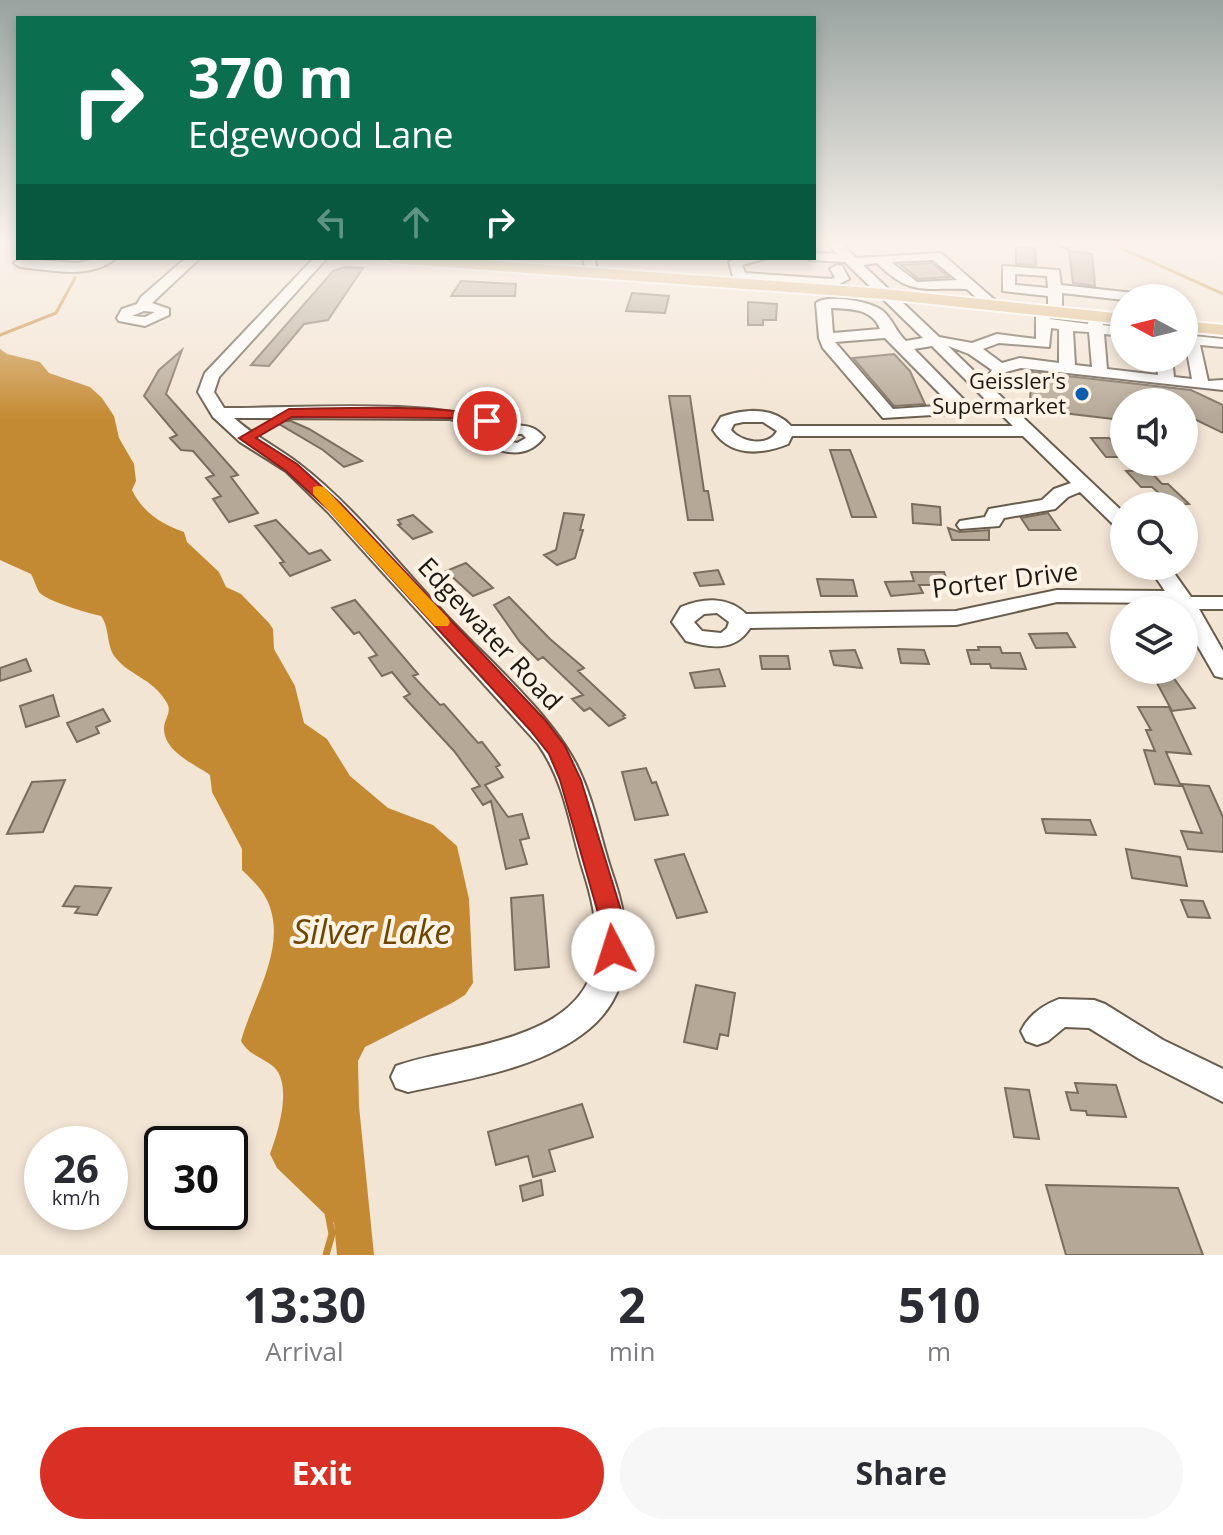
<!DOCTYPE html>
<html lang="en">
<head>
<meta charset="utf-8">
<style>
  :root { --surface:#fff; --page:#f7f7f7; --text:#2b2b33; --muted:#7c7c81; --accent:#d93025 }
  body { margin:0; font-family:"Open Sans",sans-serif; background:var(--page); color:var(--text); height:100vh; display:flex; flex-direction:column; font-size:30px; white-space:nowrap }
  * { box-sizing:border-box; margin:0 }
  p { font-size:26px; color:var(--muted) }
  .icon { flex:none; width:44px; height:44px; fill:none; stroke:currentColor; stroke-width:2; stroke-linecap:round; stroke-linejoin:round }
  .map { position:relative; height:1255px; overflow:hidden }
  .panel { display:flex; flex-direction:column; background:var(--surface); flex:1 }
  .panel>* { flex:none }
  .top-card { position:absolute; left:16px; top:16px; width:800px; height:244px; border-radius:0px; box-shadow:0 4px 12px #0003; background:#0b6e4f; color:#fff; overflow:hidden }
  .needle { width:52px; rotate:277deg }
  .fabs { position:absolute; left:1110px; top:284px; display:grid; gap:16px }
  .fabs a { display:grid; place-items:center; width:88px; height:88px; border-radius:50%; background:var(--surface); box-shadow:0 4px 12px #0003; font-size:40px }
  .speed { position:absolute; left:24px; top:1126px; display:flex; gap:16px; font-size:40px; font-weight:700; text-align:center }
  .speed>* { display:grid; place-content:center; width:104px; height:104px; border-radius:50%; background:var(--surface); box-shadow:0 4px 12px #0003; line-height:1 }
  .speed small { font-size:20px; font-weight:400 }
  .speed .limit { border:4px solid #111; border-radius:12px; background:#fff; color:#111 }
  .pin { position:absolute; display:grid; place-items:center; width:68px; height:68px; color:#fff; margin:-34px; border:4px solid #fff; border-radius:50%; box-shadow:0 2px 8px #0007 }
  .me { position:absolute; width:88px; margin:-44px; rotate:355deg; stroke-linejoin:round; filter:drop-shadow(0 0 6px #0008) }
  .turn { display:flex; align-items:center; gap:28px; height:168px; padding:0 40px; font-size:36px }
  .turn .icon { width:104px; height:104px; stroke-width:2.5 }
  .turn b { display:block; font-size:56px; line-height:68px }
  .lanes { display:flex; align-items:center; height:76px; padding:0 40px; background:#0003; justify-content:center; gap:40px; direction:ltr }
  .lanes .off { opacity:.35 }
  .eta { display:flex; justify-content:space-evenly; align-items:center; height:136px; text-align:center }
  .eta b { font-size:48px; font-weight:700; line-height:56px }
  .button { display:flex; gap:16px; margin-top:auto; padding:16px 40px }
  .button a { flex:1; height:92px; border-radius:48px; background:var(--accent); color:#fff; font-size:32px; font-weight:700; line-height:92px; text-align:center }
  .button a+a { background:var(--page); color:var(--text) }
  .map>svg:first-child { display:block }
  .water { fill:#c48a33 }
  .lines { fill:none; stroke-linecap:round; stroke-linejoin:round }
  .stream-far1 { stroke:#c48a33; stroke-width:3 }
  .stream { stroke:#c48a33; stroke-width:7 }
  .building { fill:#b5a897; stroke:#7a6d5e; stroke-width:2 }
  .minor-casing { stroke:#685c4d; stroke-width:4 }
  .major-casing { stroke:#fff; stroke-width:4 }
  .minor { fill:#fff; fill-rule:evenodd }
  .major { fill:#dfbc89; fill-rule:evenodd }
  .route { fill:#d93025; stroke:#8d1f18; stroke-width:2 }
  .slow { fill:#f59e0b }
  .poi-dot { fill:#0c5dac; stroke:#fef3e5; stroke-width:3 }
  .labels { text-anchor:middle; stroke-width:8; stroke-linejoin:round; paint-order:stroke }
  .far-poi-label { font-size:22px; fill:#1e1913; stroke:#fef3e5; text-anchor:end }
  .street-label { font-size:26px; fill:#1e1913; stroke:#fef3e5 }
  .near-water-label { font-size:34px; font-style:italic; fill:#6d4600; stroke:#fef3e5 }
</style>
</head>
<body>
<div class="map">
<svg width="1223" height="1255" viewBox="0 0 1223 1255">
  <rect width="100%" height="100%" fill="#f3e5d4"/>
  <path class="water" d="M0,349l7,5 33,8 9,11 41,14 12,11 12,18 5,22 15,26 2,17 -4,9c10,22 31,35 52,42l3,10 32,30 7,15 15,7 28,29 4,6 1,20 21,37 9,37 23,16 23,37 38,32 45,17 24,21 12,53 4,84 -8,12 -13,8 -87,44 -7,14 1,45 15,149h-37l-3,-32 -57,-55 -7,-14c8,-21 25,-75 0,-90 -12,-9 -21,-9 -29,-23 12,-45 52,-101 22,-148 -5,-8 -14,-16 -21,-23v-21l-30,-57 -2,-17c-17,-12 -47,-24 -46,-48 1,-9 8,-15 3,-24 -15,-26 -38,-27 -52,-46 -9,-12 -5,-29 -14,-41 -13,-3 -55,-15 -62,-24 -3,-5 -5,-13 -8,-18l-31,-14z"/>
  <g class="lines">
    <path class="stream-far1" d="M1110,243l113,51
      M0,335l56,-22 19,-35"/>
    <path class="stream" d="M326,1255l6,-21 -4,-21"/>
  </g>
  <path class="building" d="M1016,247l19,1 1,17 -20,-1z
    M1069,251l23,3 3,32 -22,-3z
    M932,263l17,14 -31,2 -17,-14z
    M345,267l18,1 -35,52 -24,4 -35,42 -18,-1 82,-94z
    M461,281l55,3 -1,12h-64z
    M632,293l37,3 -4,17 -39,-2z
    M748,302l29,2 -1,16h-13v5h-15z
    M182,350l-16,44 72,81 -7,2 27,36 -29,9 -16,-23 8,-3 -15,-18 8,-3 -21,-24 -12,-1 -11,-12 7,-3 -33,-39 15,-26z
    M894,354l16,17 15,33 -31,2 -41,-48z
    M1031,372l160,18 32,15v28l-39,-19v-12h-60v13l-11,4 -75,-9v-6l-8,-1z
    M669,396h21l14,95h4l5,29h-25z
    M280,421h11l18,8 53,32 -18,6 -21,-17 -44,-26z
    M1091,438h18l15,19h-18z
    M830,450h20l26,67h-24z
    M1149,470l13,14h6l21,20 -17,1 -20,-18h-11l-15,-16z
    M912,504l28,3 1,18 -28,-2z
    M564,513l20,2 -4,15h3l-8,28 -18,7 -13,-10 12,-5z
    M1048,513l12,17h-31l-8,-12z
    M413,515l19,17 -19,7 -15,-14 3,-1 -3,-4z
    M276,520l33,34 12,-4 9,10 -40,16 -10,-13 4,-1 -29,-36z
    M948,528l12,4 29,-2v10h-37z
    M466,563l27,25 -20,8 -27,-25z
    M718,570l6,14 -24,2 -6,-13z
    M911,572h33l5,13h-30l4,8 -32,3 -6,-14 29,-1z
    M817,579l36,1 4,16h-36z
    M509,597l41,42 34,29 -6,3 47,44 -2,1 2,2 -16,8 -19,-18 -6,3 -12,-12 11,-4 -40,-38 -5,3 -18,-18 -26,-37z
    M355,600l63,74 -5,2 27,29 4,-1 34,39 4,-1 18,23 -4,2 7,10 -18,8 23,32 14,-3 7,24 -9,2 7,24 -21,5 -15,-68 -8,4 -11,-16 8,-3 -26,-35 -50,-54 6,-3 -18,-22 -10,4 -13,-18 8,-3 -18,-23 -5,2 -22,-26z
    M1067,633l8,14 -39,1 -7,-14z
    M978,647h22l2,6h18l6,16 -35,-1 -1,-4h-19l-4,-14h12z
    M898,649l26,1 5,14 -28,-1z
    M855,650l7,18 -28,-3 -4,-14z
    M760,656h28l2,13h-28z
    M26,659l5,12 -31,10v-13z
    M719,669l6,17 -30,2 -5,-15z
    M1150,670h18l27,38 -23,3z
    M53,695l6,21 -33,11 -6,-21z
    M1138,707h31l22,47 -25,-2 15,34 -26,-2 -11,-34 11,1 -9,-21h5z
    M103,709l7,12 -14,6 3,6 -22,9 -10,-19z
    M646,768l6,15 4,-1 12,33 -33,5 -13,-48z
    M65,780l-22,52 -36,2 25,-52z
    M1182,784l27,2 14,31v35l-35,-3 -7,-18 21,2z
    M1042,819l48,1 6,15 -50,-2z
    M1126,849l54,8 7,29 -55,-8z
    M684,854l23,58 -30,6 -22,-58z
    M75,886l36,2 -14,27 -22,-2 4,-6 -16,-1z
    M543,895l6,72 -34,3 -4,-72z
    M1181,900l22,1 7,17 -22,-1z
    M696,985l39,8 -7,43 -8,-2 -3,15 -33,-7z
    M1075,1083l41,2 10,32 -39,-2 -1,-4 -15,-1 -5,-18 12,1z
    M1005,1088l24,2 10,49 -25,-2z
    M582,1104l11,33 -44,13 6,21 -22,6 -5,-21 -32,9 -8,-33z
    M541,1180l2,15 -20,6 -3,-15z
    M1046,1185l132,3 25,67h-137z"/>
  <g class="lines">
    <defs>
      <path id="minor" d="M827,243h14l15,15 85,-5 56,49v6h-10l-20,-19c-43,-2 -56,8 -90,-26l-14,2 76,72 33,6 25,-9 39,5v-28l12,-3v-12l-45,-5v-25l56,4 2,15 91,10 2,3 -30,2 -62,-7v19l-12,3v4l38,5 2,-10h10l3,11 21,3v8l-20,-2 3,35 51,6 -2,-17h16l2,19 18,2 -8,-44 39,4v8l-23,-2 8,36 15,-1v10l-202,-22 -15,4 -6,11 -10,3 134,127v17l-7,-2 -37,-36 -12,5 -13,12 -51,9 -5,8 -39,3 -3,-4 3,-4 25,-4 4,-8 53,-9 12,-11 17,-6 -48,-47h-231l-4,8c-27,11 -58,13 -75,-14l8,-13c23,-8 52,-11 70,9h222l-15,-15 -115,7 -60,-70 -4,-10 -3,-35c12,-9 54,-2 67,8 10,9 13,21 23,30l17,-3 -78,-76 -36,-2 5,-2v-5l23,1zM933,260l24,20 -40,2 -26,-20zM1015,274l32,2 1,12 -33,-3zM831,308c19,1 41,0 49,21l-47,4zM1051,328l8,1v34l-39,-5 -18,5 -19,-14 16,-6 50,4zM1073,331l16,1 3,35 -17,-2zM885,338l66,67 -58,4 -58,-67zM932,346l56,56 -20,2 -54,-55zM948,346l21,8 23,16 -4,6 -7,2zM743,422h20l14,9c-9,17 -36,11 -46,-1l3,-6z
        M1056,243h17v1l-6,4z
        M100,258h16c-25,22 -66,12 -96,9l-6,-4 6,-4 58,4z
        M186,258h14l-48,45 17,6v6l-24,11 -26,-5 -2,-3 5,-9 15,-5 4,-7zM144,311l11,1 -10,5 -13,-1z
        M314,258h13l-108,119 -5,15 10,16c88,0 199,-10 282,15 16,5 25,-1 38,14 -14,19 -34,18 -54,10l-5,-10 8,-7 -43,-11 -216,-1c20,18 43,29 64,45 54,41 101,102 148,152 41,44 103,97 130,149 18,35 24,73 36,109 19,54 26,115 -23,156 -48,40 -122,50 -181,63l-12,-4 -5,-11 5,-11c25,-9 52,-13 78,-19 109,-25 145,-66 109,-177 -13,-43 -18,-88 -45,-126l-210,-232 -42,-41 -46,-29 -27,-25 -15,-25 7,-19zM510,434h12l4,4 -9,5 -13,-3z
        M583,258h12l2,18h-10z
        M736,258h32l-26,7 3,8 87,6 3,-2 -5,-8 7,-4 5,1 7,13 -15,8 -86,-5 -1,5 -5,1 -7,-4 -6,-22z
        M1148,566h21l22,31h32v12h-24l24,42v27l-8,-2 -31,-54v-12h-6l-4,-7 -117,-1 -101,23 -206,3c-15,24 -40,20 -64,13l-14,-19 9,-15c22,-9 47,-11 65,7l210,-3 101,-21 108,1zM717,613l12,9 -2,6 -6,5 -19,-2 -8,-9 10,-8z
        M1059,999l35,1 11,4 58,36 60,29v33l-82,-42 -52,-32 -24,-1 -17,14 -11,4 -11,-4 -5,-10c7,-15 22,-26 38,-32z"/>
      <path id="major" d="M383,258h71l430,31 240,25v10l-240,-25 -493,-36z
        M1184,321l39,4v10l-39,-4z"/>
    </defs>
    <use href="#minor" class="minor-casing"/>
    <use href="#major" class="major-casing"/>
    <use href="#minor" class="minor"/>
    <use href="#major" class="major"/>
  </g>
  <linearGradient id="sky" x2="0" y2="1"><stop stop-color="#99a3a0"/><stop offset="0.58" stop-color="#faf3ec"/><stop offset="1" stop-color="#faf3ec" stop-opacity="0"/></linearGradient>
  <rect width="1223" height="419" fill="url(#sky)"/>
  <path class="route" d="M289,409c38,0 180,-7 205,12l-7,4 -37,-7 -158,-1 -36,21 41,26 44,40 204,216 20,26 16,34 43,140 1,30 -3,7 -9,3 -9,-3 -4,-7v-30l-40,-140 -11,-26 -19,-24 -200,-219 -44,-40 -47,-33z"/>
  <path class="slow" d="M318,486l6,1 124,131 2,4 -2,4h-13l-122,-132v-7z"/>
  <circle class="poi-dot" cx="1082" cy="394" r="8"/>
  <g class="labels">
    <g class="far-poi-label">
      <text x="1066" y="389">Geissler's<tspan x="1066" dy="25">Supermarket</tspan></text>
    </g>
    <g class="street-label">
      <text transform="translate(1005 580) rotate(-7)" y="9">Porter Drive</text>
      <text transform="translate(490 634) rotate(47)" y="9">Edgewater Road</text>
    </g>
    <g class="near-water-label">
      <text x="372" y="944">Silver Lake</text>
    </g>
  </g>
</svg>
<div class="fabs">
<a><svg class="needle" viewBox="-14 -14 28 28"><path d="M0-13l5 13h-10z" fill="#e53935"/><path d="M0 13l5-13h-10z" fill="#7c7c81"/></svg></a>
<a><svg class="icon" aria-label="sound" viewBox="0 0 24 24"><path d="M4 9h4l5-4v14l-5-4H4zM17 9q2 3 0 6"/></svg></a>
<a><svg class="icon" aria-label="search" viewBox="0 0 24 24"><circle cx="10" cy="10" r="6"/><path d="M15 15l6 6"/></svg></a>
<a><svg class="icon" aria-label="layers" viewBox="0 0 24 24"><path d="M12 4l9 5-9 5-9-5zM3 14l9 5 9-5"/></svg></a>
</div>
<div class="speed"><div>26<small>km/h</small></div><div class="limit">30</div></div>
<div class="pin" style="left:487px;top:421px;background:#d93025"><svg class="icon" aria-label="arrive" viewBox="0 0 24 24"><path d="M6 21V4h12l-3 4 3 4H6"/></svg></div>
<svg class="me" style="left:613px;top:950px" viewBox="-20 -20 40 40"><circle r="19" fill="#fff"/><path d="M0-13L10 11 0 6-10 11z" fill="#d93025"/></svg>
<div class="top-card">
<div class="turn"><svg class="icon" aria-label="right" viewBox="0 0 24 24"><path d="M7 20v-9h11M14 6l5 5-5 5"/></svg><div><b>370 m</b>Edgewood Lane</div></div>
<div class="lanes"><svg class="icon off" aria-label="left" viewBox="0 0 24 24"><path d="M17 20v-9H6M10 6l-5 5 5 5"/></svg><svg class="icon off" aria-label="ahead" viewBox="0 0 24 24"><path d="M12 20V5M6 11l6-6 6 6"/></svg><svg class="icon" aria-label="right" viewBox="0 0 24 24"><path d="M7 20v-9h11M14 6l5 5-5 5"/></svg></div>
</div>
</div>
<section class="panel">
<div class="eta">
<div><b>13:30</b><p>Arrival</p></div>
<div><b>2</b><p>min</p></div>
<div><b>510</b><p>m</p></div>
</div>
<div class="button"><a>Exit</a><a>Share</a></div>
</section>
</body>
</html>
